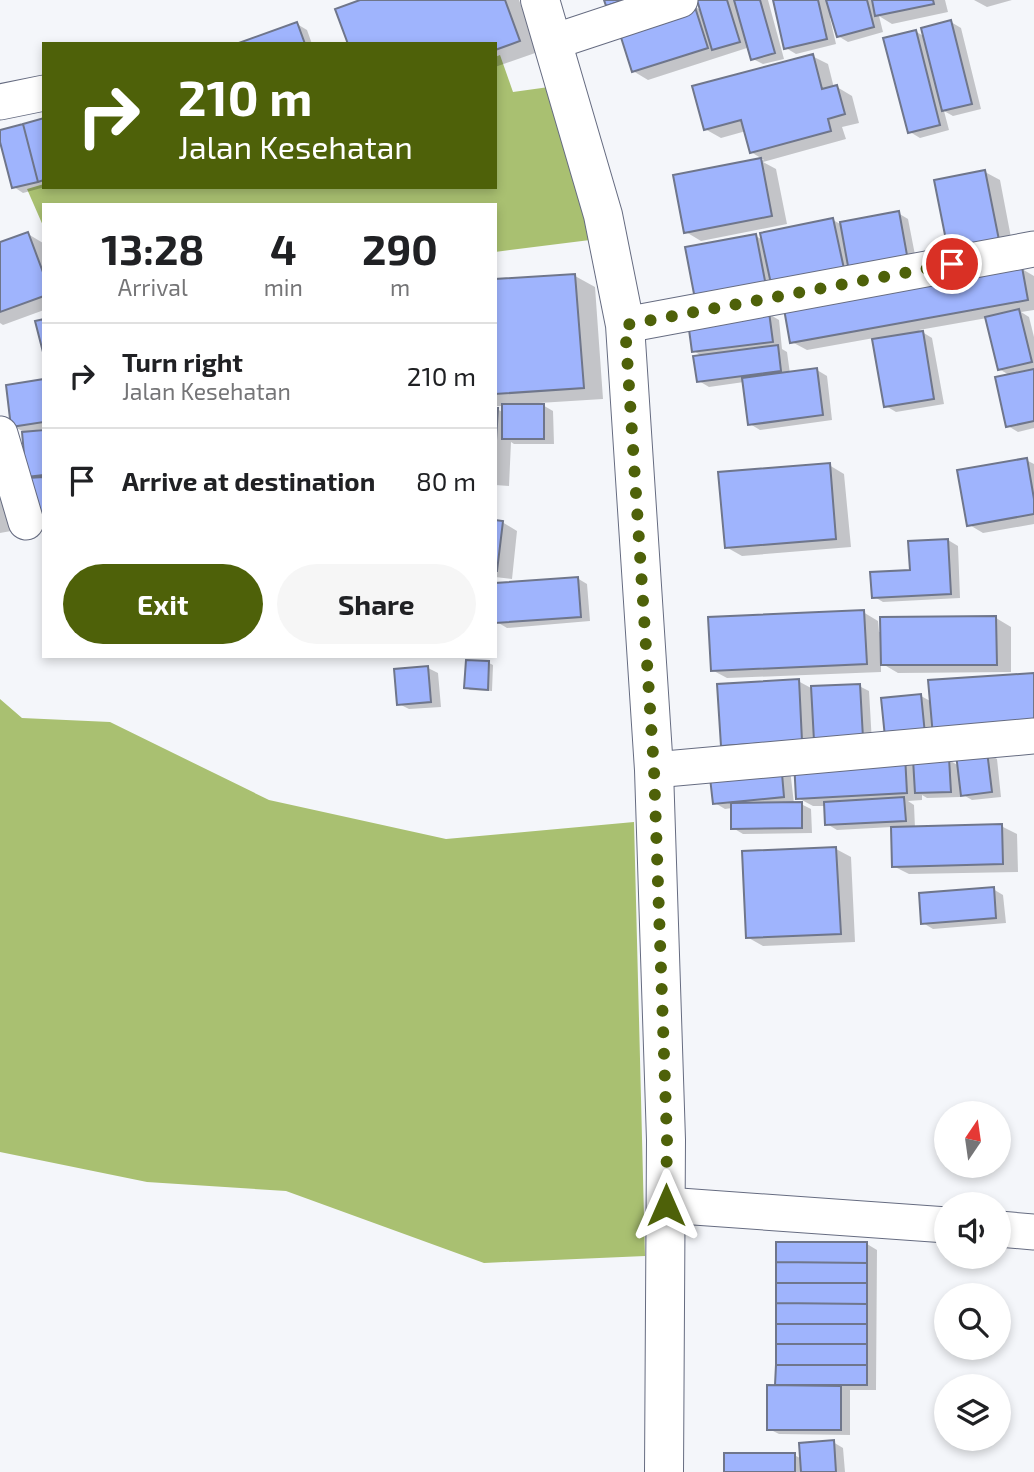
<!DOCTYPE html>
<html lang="en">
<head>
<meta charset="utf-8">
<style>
  :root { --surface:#fff; --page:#f6f6f6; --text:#202124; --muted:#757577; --line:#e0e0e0; --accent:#4e6109 }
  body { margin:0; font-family:"Exo 2",sans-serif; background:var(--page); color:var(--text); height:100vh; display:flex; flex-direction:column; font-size:26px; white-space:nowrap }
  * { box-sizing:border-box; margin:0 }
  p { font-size:23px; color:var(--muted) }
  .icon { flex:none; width:38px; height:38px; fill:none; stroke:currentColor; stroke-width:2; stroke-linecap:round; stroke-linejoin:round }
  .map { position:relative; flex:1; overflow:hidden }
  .sheet { position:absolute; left:42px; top:203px; width:455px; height:455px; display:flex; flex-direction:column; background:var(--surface); border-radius:0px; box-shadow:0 4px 10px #0003 }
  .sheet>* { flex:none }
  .guide { position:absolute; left:42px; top:42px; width:455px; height:147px; border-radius:0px; box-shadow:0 4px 10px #0003; background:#4e6109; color:#fff; overflow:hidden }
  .needle { width:46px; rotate:13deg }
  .buttons { position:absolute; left:934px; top:1101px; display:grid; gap:14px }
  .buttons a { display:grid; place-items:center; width:77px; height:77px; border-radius:50%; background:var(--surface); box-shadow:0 4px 10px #0003; font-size:35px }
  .pin { position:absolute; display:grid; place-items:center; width:60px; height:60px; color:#fff; margin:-30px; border:4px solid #fff; border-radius:50%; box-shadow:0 2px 7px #0007 }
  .me { position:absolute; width:77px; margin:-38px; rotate:0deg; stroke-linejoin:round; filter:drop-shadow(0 0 5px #0008) }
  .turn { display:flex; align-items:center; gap:24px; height:147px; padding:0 21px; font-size:32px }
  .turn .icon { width:91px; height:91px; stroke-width:2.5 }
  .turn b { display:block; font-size:49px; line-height:60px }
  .eta { display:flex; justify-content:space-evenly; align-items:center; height:119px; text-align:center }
  .eta b { font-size:42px; font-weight:700; line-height:49px }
  .action { display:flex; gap:14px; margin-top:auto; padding:14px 21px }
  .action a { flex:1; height:80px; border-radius:42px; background:var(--accent); color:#fff; font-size:28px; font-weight:700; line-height:80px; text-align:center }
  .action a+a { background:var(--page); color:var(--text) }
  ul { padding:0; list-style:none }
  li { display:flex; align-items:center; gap:21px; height:105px; padding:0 21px; border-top:2px solid var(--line) }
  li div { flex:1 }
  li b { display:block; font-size:26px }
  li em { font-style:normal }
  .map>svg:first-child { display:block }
  .forest { fill:#a9c071 }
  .shadow { fill:#0003 }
  .building { fill:#9fb4fd; stroke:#6f768b; stroke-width:2 }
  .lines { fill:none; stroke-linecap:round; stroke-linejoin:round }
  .minor-casing { stroke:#666c81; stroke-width:37 }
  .major-casing { stroke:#666c81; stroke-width:40 }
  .minor { stroke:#fff; stroke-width:35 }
  .major { stroke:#fff; stroke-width:38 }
  .route { stroke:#4e6109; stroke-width:12; stroke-dasharray:0 21.6 }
</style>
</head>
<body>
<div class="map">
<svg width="1034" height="1472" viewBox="0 0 1034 1472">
  <rect width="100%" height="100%" fill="#f4f6fa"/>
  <path class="forest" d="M500,55l13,37 36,-5 41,153 -95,12v-47h-451v23l-17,-39 17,-5v3h451v-130z
    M0,699l22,19 88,4 159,78 177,39 188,-17 11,434 -161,7 -198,-72 -139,-9 -147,-30z"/>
  <path class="shadow" d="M365,0h154l19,52 -43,15v-23z
    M705,0h63l16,59 -21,5 -10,-5 -3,-12 -102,33 -15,-9 61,-65 8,5z
    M775,0h170l3,12 -56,12 -13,-8 4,16 -35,10 -10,-6 -5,-19 -3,1 6,26 -40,10 -10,-6z
    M974,0h38l-25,7z
    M951,22l10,6 20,81 -28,7 -9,-5 5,19 -29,8 -10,-6 5,-101 10,6z
    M297,24l10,6 5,14h-71z
    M812,56l16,8 6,24 3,-1 15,9 7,27 -17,4 4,12 -83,23 13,7 11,55 -86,17 -15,-9 -11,-55 89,-17 -13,-8 -5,-21 -25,7 -16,-9z
    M44,120l1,67 -22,6 -9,-6 -14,-55z
    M985,172l15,8 13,68 -48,10z
    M898,213l10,6 8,41 -205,46 45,-70 8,5 69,-21 9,5z
    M28,234l15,9 1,2v65l-41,15 -3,-2v-79z
    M1022,269l12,7v34l-13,2 8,5 5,20v91l-16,4 -10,-6 3,-50 -12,-7 -12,-51 -68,12 13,8 12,66 -48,8 -10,-6 -12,-68 -67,12 -15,-8z
    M575,276l20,11 8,112 -64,4 14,8 1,33h-40l-3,-2 -2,44 -14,-1v-77l9,5v-7h-9v-125z
    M769,314l10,6 3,29 5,3 3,22 27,-4 10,6 5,44 -72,10 -10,-6 -6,-42 -35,5 -10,-6 4,-24 -9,-6z
    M44,381v48l-7,1v3l7,-1v90h-2l-15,-46 -3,-44 -11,-6z
    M1026,460l8,4v60l-51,9 -15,-9z
    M0,462l11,69 -11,2z
    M829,465l15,9 7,73 -109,9 -16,-9z
    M495,521l7,1 15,9 -5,48 -17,-2z
    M948,540l10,6 2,52 -77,4 -10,-6 38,-24z
    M577,578l10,6 3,37 -83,7 -10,-6z
    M863,612l15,9 1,11 117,-14 15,9v45l-113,1 -17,-10v9l-154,6 -15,-8z
    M489,663l4,2 -1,26 -22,-1 -4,-3z
    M428,668l10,5 3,34 -32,2 -10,-5z
    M1034,675v66l-138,1 25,-46 11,6z
    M798,681l13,7 48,-2 10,5 3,52 -134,10 -15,-8z
    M987,753l10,6 4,38 -29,3 -12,-7v4l-33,1 -5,-3v5l-14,1 6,4 1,23 86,-2 16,8 1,38 -109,2 -16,-8 -1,-39 -55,3 -10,-6 -1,-18h-13l-15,-8 -2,-35 153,-3 10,6z
    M790,769l4,35h7l10,5 1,24 -69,1 -10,-6 -1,-20 -7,1 -10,-6z
    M836,849l15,8 4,85 -92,4 -16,-9z
    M993,889l10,6 3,28 -73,6 -10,-6z
    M778,1243l89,1 10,6 -1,140h-26v45l-71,-1 -10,-5 8,-42z
    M833,1442l10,6 2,24h-119l68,-17 8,4z"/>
  <path class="building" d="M360,0h145l15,41 -25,9v-6h-147l-13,-35z
    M604,0h20l-18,6z
    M697,0h30l13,42 -28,8z
    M734,0h26l15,53 -24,7z
    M773,0h45l9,39 -43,10z
    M826,0h41l7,27 -37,10z
    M872,0h61l1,4 -59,12z
    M694,4l14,44 -76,24 -14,-44z
    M951,20l21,84 -30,7 -21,-83z
    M297,22l8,22h-69z
    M916,30l24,95 -32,8 -25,-95z
    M813,54l9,35 15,-4 8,29 -17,5 3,12 -81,22 -9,-33 -37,10 -12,-44z
    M44,118v62l-6,2 -15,-58z
    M23,124l15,58 -26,6 -12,-46v-12z
    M761,158l11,58 -88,17 -11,-58z
    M985,170l14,70 -51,10 -14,-70z
    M899,211l8,44 -57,22 -10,-55z
    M833,218l13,60 -73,15 -13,-60z
    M28,232l16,43v21l-44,16v-70z
    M756,234l10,52 -71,13 -10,-52z
    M1022,267l6,33 -238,43 -6,-34z
    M575,274l9,114 -89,6v-115z
    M1019,309l13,53 -34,8 -13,-53z
    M769,312l4,30 -81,10 -4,-30z
    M44,319v37l-9,-35z
    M923,331l11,68 -50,8 -12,-68z
    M778,345l3,26 -84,11 -4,-26z
    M817,368l6,47 -75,10 -6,-47z
    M1034,369v52l-28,6 -11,-50z
    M44,379v43l-33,5 -5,-42z
    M502,404h42v35h-42z
    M495,408h3l-3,49z
    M44,430v45l-18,2 -4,-45z
    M1027,458l7,41v15l-67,12 -10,-56z
    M830,463l6,76 -111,9 -7,-76z
    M44,477v39l-14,1 -3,-39z
    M495,520l8,1 -6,50h-2z
    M948,539l3,55 -79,4 -2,-26 40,-2 -2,-29z
    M578,577l3,40 -86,6v-40z
    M864,610l3,54 -156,7 -3,-54z
    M996,616l1,49h-116l-1,-48z
    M466,660l23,1 -1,29 -24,-2z
    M428,666l3,36 -34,3 -3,-36z
    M1034,673v56l-101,7 -5,-56z
    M799,679l3,62 -81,5 -4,-62z
    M860,684l3,54 -49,3 -3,-55z
    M921,694l4,40 -40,3 -4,-39z
    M987,751l5,41 -31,4 -5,-42z
    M905,755l2,38 -111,6 -2,-38z
    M949,758l2,34 -36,1 -2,-34z
    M781,762l3,35 -71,7 -4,-35z
    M904,797l2,24 -81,4 -1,-23z
    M802,802v26l-71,1v-26z
    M1002,824l1,40 -111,3 -1,-40z
    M836,847l5,87 -95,4 -4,-87z
    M994,887l2,31 -75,6 -2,-31z
    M776,1242h91v21l-91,-1z
    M776,1262l91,1v20h-91z
    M776,1283h91v21l-91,-1z
    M776,1303l91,1v20h-91z
    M776,1324h91v20h-91z
    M776,1344h91v21h-91z
    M776,1365h91v20h-92z
    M767,1385l74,1v44h-74z
    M834,1440l2,32h-35l-2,-29z
    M724,1453h71v19h-71z"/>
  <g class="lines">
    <defs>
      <path id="minor" d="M553,42l127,-42
        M0,102l44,-9
        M625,325l409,-76
        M0,434l26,88
        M654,770l380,-34
        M666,1205l281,20
        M999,1229l35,3"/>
      <path id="major" d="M540,0l63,215 22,110 29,445 12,370 -2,332"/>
    </defs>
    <use href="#minor" class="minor-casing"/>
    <use href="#major" class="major-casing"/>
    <use href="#minor" class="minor"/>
    <use href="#major" class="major"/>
  </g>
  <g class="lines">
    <path class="route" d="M666,1205l1,-65 -13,-370 -29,-445 327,-61"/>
  </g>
</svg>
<div class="buttons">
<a><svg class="needle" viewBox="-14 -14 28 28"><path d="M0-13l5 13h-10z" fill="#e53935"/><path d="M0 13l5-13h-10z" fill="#757577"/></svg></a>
<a><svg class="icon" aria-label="sound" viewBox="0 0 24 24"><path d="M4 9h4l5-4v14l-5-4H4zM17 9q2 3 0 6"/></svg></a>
<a><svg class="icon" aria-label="search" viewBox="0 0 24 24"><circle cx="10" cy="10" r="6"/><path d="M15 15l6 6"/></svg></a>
<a><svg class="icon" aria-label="layers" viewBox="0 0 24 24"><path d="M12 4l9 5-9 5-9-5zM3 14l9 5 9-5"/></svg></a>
</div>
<div class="pin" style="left:952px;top:264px;background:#d93025"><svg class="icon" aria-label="arrive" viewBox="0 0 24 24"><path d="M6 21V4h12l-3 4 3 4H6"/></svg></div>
<svg class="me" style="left:666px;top:1205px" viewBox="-20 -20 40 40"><path d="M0-17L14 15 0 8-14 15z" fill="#4e6109" stroke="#fff" stroke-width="4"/></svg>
<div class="guide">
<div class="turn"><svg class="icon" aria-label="right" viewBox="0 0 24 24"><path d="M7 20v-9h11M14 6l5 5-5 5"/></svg><div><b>210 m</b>Jalan Kesehatan</div></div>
</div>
<section class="sheet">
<div class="eta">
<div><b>13:28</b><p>Arrival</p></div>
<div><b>4</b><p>min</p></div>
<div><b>290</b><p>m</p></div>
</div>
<ul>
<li><svg class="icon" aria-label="right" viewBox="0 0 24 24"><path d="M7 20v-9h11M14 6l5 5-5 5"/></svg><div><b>Turn right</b><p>Jalan Kesehatan</p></div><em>210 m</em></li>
<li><svg class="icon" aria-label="arrive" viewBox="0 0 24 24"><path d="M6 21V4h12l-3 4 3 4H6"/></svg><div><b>Arrive at destination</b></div><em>80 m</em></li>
</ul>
<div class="action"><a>Exit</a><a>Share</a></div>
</section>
</div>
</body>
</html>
